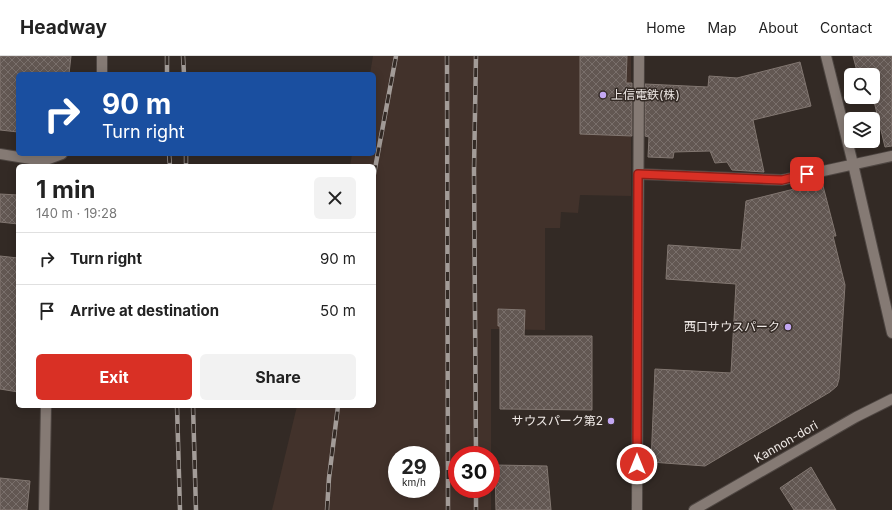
<!DOCTYPE html>
<html lang="en">
<head>
<meta charset="utf-8">
<style>
  :root { --surface:#fff; --page:#f2f2f2; --text:#222; --muted:#767676; --line:#e0e0e0; --accent:#d93025 }
  body { margin:0; font-family:Inter,"Noto Sans JP",sans-serif; background:var(--page); color:var(--text); height:100vh; display:flex; flex-direction:column; font-size:15px; white-space:nowrap }
  * { box-sizing:border-box; margin:0 }
  p { font-size:13px; color:var(--muted) }
  .icon { flex:none; width:22px; height:22px; fill:none; stroke:currentColor; stroke-width:2; stroke-linecap:round; stroke-linejoin:round }
  .map { position:relative; flex:1; overflow:hidden }
  .details { position:absolute; left:16px; top:108px; width:360px; height:244px; display:flex; flex-direction:column; background:var(--surface); border-radius:6px; box-shadow:0 2px 10px #0003 }
  .details>* { flex:none }
  .guide { position:absolute; left:16px; top:16px; width:360px; height:84px; border-radius:6px; box-shadow:0 2px 10px #0003; background:#1a4fa0; color:#fff; overflow:hidden }
  .tools { position:absolute; left:844px; top:12px; display:grid; gap:8px }
  .tools a { display:grid; place-items:center; width:36px; height:36px; border-radius:6px; background:var(--surface); box-shadow:0 2px 10px #0003; font-size:20px }
  .speed { position:absolute; left:388px; top:390px; display:flex; gap:8px; font-size:20px; font-weight:700; text-align:center }
  .speed>* { display:grid; place-content:center; width:52px; height:52px; border-radius:50%; background:var(--surface); box-shadow:0 2px 10px #0003; line-height:1 }
  .speed small { font-size:10px; font-weight:400 }
  .speed .limit { border:6px solid #d22; background:#fff; color:#111 }
  .pin { position:absolute; display:grid; place-items:center; width:34px; height:34px; color:#fff; margin:-17px; border-radius:8px; box-shadow:0 2px 6px #0006 }
  .me { position:absolute; width:44px; margin:-22px; rotate:0deg; stroke-linejoin:round; filter:drop-shadow(0 0 3px #0008) }
  .turn { display:flex; align-items:center; gap:14px; height:84px; padding:0 20px; font-size:18px }
  .turn .icon { width:52px; height:52px; stroke-width:2.5 }
  .turn b { display:block; font-size:28px; line-height:34px }
  .round { display:grid; place-items:center; flex:none; width:42px; height:42px; border-radius:6px; background:var(--page) }
  .summary { display:flex; align-items:center; justify-content:space-between; height:68px; padding:0 20px }
  h1 { font-size:24px; font-weight:700; line-height:30px }
  .action { display:flex; gap:8px; margin-top:auto; padding:8px 20px }
  .action a { flex:1; height:46px; border-radius:6px; background:var(--accent); color:#fff; font-size:16px; font-weight:700; line-height:46px; text-align:center }
  .action a+a { background:var(--page); color:var(--text) }
  ul { padding:0; list-style:none }
  li { display:flex; align-items:center; gap:12px; height:52px; padding:0 20px; border-top:1px solid var(--line) }
  li div { flex:1 }
  li b { display:block; font-size:15px }
  li em { font-style:normal }
  header { display:flex; align-items:center; gap:24px; box-sizing:border-box; height:56px; padding:0 20px; background:var(--surface); border-bottom:1px solid var(--line) }
  header strong { font-size:19px }
  nav { display:flex; gap:22px; margin-inline-start:auto; font-size:14px }
  .map>svg:first-child { display:block }
  .built { fill:#42322b; fill-rule:evenodd }
  .building { fill:url(#building-cross-hatch); stroke:#827771 }
  .lines { fill:none; stroke-linecap:round; stroke-linejoin:round }
  .minor-casing { stroke:#4e4642; stroke-width:12 }
  .minor { stroke:#857a74; stroke-width:10 }
  .rail-casing { stroke:#a39c98; stroke-width:4.5 }
  .rail { stroke:#332a25; stroke-width:3; stroke-dasharray:9; stroke-linecap:butt }
  .route-casing { stroke:#8d1f18; stroke-width:10 }
  .route { stroke:#d93025; stroke-width:7 }
  .poi-dot { fill:#c3a7f2; stroke:#332a25; stroke-width:1.5 }
  .labels { text-anchor:middle; stroke-width:3; stroke-linejoin:round; paint-order:stroke }
  .poi-label { font-size:12px; fill:#efe9e6; stroke:#332a25; text-anchor:end }
  .street-label { font-size:12px; fill:#efe9e6; stroke:#332a25 }
</style>
</head>
<body>
<header>
<strong>Headway</strong>
<nav><a>Home</a><a>Map</a><a>About</a><a>Contact</a></nav>
</header>
<div class="map">
<svg width="892" height="454" viewBox="0 0 892 454">
  <defs>
    <pattern id="building-cross-hatch" width="8" height="8" patternUnits="userSpaceOnUse"><rect width="8" height="8" fill="#625752"/><path d="M0 0l8 8M0 8l8-8" fill="none" stroke="#796f6b"/></pattern>
  </defs>
  <rect width="100%" height="100%" fill="#332a25"/>
  <path class="built" d="M373,0h258v140l-51,-1 -2,18 -17,-1 -1,16h-15v102l-54,-1v126h-34v34h34v21h-219l25,-104h77v-240h-24l2,-12h22v-80h-4zM397,399h34v34h-34z"/>
  <path class="building" d="M0,0h71l-2,18h-51v58l-18,-2z
    M580,0h47l-1,27h6v53l-52,-2z
    M853,0h39v90l-7,1 -12,-50v-22h-15z
    M800,6l11,44 -58,14 11,52 -32,-2 -5,-8 -12,1 -5,-12 -36,1 -1,6 -25,-1 1,-20 -4,-1v-52l63,3 1,-11 28,2z
    M822,126l14,54h-3l12,49 -6,94 -2,7 -7,6 -125,74 -54,-4 4,-93 76,4 5,-89 -70,-5 2,-34 73,5 5,-49z
    M0,138l18,1v29l-18,-2z
    M0,200l18,2v134l-18,-3z
    M498,253l27,1 -1,26h68v74l-92,-1v-83h-2z
    M495,409l52,1 4,44h-55z
    M811,411l25,43h-42l-14,-22z
    M0,422l30,3 -3,29h-27z"/>
  <g class="lines">
    <defs>
      <path id="minor" d="M102,0v18
        M826,0l27,108 39,169
        M0,98l43,7 19,-7
        M639,118l143,6 110,-24
        M44,454l2,-104
        M637,454l2,-454
        M694,454l162,-93 36,-18"/>
    </defs>
    <use href="#minor" class="minor-casing"/>
    <use href="#minor" class="minor"/>
    <defs>
      <path id="rail" d="M167,0v18
        M183,0l1,18
        M447,0l1,454
        M169,98l1,12
        M186,98v12
        M374,118l22,-118
        M177,350l3,104
        M193,350l3,104
        M476,399l-2,-285 2,-114
        M476,433v21
        M327,454l2,-32 9,-72"/>
    </defs>
    <use href="#rail" class="rail-casing"/>
    <use href="#rail" class="rail"/>
  </g>
  <g class="lines">
    <defs>
      <path id="route" d="M637,408l1,-290 144,6 25,-6"/>
    </defs>
    <use href="#route" class="route-casing"/>
    <use href="#route" class="route"/>
  </g>
  <g class="poi-dot">
    <circle cx="603" cy="39" r="4"/>
    <circle cx="788" cy="271" r="4"/>
    <circle cx="611" cy="365" r="4"/>
  </g>
  <g class="labels">
    <g class="poi-label">
      <text x="611" y="43" text-anchor="start">上信電鉄(株)</text>
      <text x="780" y="275">西口サウスパーク</text>
      <text x="603" y="369">サウスパーク第2</text>
    </g>
    <g class="street-label">
      <text transform="translate(786 386) rotate(-30)" y="4">Kannon-dori</text>
    </g>
  </g>
</svg>
<div class="tools">
<a><svg class="icon" aria-label="search" viewBox="0 0 24 24"><circle cx="10" cy="10" r="6"/><path d="M15 15l6 6"/></svg></a>
<a><svg class="icon" aria-label="layers" viewBox="0 0 24 24"><path d="M12 4l9 5-9 5-9-5zM3 14l9 5 9-5"/></svg></a>
</div>
<div class="speed"><div>29<small>km/h</small></div><div class="limit">30</div></div>
<div class="pin" style="left:807px;top:118px;background:#d93025"><svg class="icon" aria-label="arrive" viewBox="0 0 24 24"><path d="M6 21V4h12l-3 4 3 4H6"/></svg></div>
<svg class="me" style="left:637px;top:408px" viewBox="-20 -20 40 40"><circle r="17" fill="#d93025" stroke="#fff" stroke-width="3"/><path d="M0-11L8 9 0 5-8 9z" fill="#fff"/></svg>
<div class="guide">
<div class="turn"><svg class="icon" aria-label="right" viewBox="0 0 24 24"><path d="M7 20v-9h11M14 6l5 5-5 5"/></svg><div><b>90 m</b>Turn right</div></div>
</div>
<section class="details">
<div class="summary"><div><h1>1 min</h1><p>140 m · 19:28</p></div><a class="round"><svg class="icon" aria-label="close" viewBox="0 0 24 24"><path d="M6 6l12 12M18 6L6 18"/></svg></a></div>
<ul>
<li><svg class="icon" aria-label="right" viewBox="0 0 24 24"><path d="M7 20v-9h11M14 6l5 5-5 5"/></svg><div><b>Turn right</b></div><em>90 m</em></li>
<li><svg class="icon" aria-label="arrive" viewBox="0 0 24 24"><path d="M6 21V4h12l-3 4 3 4H6"/></svg><div><b>Arrive at destination</b></div><em>50 m</em></li>
</ul>
<div class="action"><a>Exit</a><a>Share</a></div>
</section>
</div>
</body>
</html>
